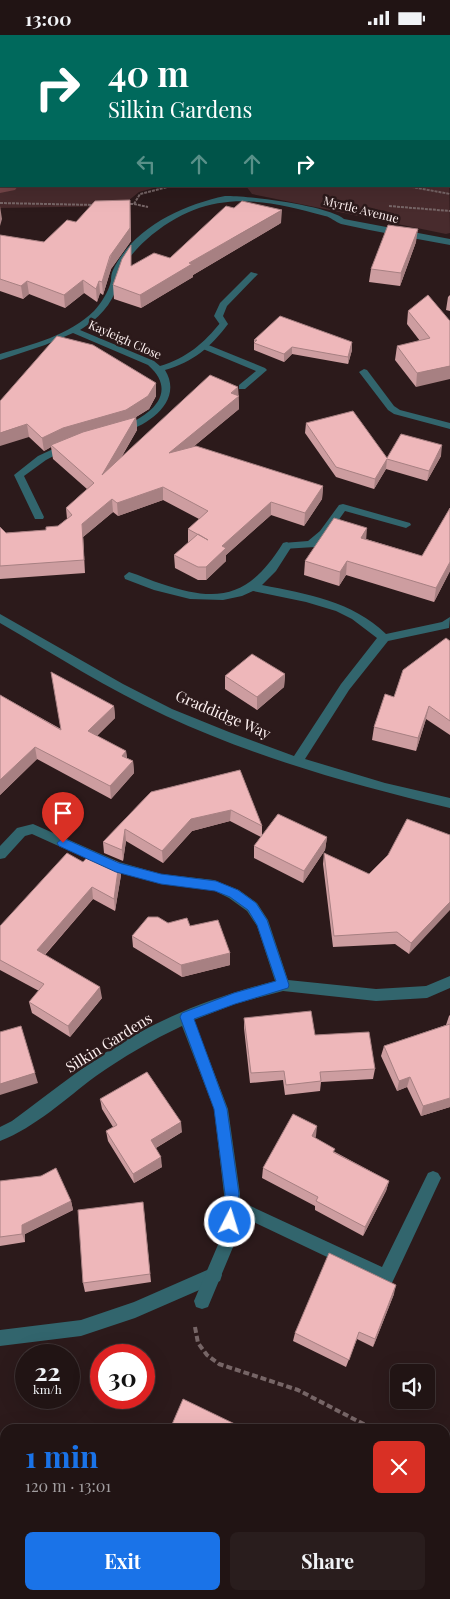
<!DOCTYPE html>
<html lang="en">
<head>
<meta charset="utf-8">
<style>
  :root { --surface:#211414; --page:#291d1d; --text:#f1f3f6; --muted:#a29ea0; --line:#3e3334; --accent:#1a73e8 }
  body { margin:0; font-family:"Playfair Display",serif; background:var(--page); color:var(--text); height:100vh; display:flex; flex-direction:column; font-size:19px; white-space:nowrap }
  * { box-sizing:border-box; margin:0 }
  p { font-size:16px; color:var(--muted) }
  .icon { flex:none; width:28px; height:28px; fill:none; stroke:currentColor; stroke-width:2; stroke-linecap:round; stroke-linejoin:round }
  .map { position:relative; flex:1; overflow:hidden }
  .panel { position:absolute; left:0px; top:1389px; width:450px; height:176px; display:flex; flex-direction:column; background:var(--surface); border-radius:15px 15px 0 0; box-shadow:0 5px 20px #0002,0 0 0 1px var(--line) }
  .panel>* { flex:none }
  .guide { position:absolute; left:0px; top:0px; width:450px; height:152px; box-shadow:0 5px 20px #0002,0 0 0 1px var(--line); background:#00695c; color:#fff; overflow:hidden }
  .controls { position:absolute; left:390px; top:1329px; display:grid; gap:10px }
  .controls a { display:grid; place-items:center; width:45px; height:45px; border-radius:8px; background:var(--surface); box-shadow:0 5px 20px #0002,0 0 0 1px var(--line); font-size:25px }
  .speed { position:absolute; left:15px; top:1309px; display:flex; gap:10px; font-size:25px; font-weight:700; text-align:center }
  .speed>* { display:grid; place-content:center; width:65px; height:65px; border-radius:50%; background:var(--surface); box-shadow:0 5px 20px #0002,0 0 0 1px var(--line); line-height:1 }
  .speed small { font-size:12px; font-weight:400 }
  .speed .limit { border:8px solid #d22; background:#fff; color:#111 }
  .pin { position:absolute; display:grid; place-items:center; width:42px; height:42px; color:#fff; margin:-51px -21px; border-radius:50% 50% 50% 0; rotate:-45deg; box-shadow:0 0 5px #0007 }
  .pin .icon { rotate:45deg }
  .me { position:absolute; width:55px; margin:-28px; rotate:5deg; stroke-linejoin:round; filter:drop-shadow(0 0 4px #0008) }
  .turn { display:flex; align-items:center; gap:18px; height:105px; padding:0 25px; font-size:22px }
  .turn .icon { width:65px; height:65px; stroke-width:2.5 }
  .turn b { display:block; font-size:35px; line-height:42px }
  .lanes { display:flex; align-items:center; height:48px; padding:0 25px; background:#0003; justify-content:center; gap:25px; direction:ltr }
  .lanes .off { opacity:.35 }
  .round { display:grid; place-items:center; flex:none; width:52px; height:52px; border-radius:8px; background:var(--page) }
  .summary { display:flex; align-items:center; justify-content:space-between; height:85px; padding:0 25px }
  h1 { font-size:30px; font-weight:700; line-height:38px; color:var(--accent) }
  .action { display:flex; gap:10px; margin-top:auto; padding:10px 25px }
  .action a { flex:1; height:58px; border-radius:8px; background:var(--accent); color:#fff; font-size:20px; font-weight:700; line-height:58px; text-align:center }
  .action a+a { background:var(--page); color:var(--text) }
  .status { display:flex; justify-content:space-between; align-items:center; height:35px; padding:0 25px; background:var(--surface); direction:ltr }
  .status svg { height:14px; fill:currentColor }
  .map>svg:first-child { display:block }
  .green { fill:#482b2d }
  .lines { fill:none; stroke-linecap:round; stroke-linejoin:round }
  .river { fill:#724447; fill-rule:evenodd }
  .path-far1 { stroke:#766566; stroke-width:2; stroke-dasharray:3 1; stroke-linecap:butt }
  .path { stroke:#766566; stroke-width:4; stroke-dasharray:6 3; stroke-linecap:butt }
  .service { fill:#32656d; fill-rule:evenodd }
  .minor { fill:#32656d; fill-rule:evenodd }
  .wall { fill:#cd9da0 }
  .shaded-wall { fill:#a78082 }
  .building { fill:#eeb7ba; stroke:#a78082 }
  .route { fill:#1a73e8; stroke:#114b97 }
  .labels { text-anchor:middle; stroke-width:5; stroke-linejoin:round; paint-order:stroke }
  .far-street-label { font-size:12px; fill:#fef1f1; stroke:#2c1a1b }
  .street-label { font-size:15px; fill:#fef1f1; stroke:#2c1a1b }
</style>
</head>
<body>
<div class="status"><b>13:00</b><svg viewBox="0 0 49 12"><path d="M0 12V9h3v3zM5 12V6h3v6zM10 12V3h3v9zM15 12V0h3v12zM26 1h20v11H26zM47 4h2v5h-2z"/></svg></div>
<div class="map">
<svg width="450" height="1564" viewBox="0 0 450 1564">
  <rect width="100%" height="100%" fill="#2c1a1b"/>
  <path class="green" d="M0,0h272l-271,1v65z
    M0,78l1,73h160l-22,6 -17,14 -122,2z
    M449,129l1,69 -4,1 -194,-40 -6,-8h203z"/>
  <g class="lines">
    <path class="river" d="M213,0h36l-36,1z
      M0,134l1,17h17l-3,4 -15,3z"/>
    <path class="path-far1" d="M407,151l43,8
      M0,168l94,2
      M126,169h8l6,-10 31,-8
      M134,169l14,3
      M389,171l61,5"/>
    <path class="path" d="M195,1292l3,16 9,12 12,9 79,26 75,39
      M445,1431l5,3"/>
    <path class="service" d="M251,237l7,2 -31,32 -4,10 5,8 -7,2 -7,-10 6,-13z
      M206,309l59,24 2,2 -22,19h-6v-4l17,-14 -53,-22v-4z
      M343,469l67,19 1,2 -5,3 -61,-17 -17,24 -13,12 -32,2v-6l25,-2 12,-10 19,-26z
      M433,1136l5,2 3,5 -49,105 -6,2 -160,-76 -3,-5 3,-5 5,-2 151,70 46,-94z
      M214,1232l6,2 2,6 -2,6 -85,37 -54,18 -81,10v-16l81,-10 53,-18z"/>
    <path class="minor" d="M415,0h10v1h-10z
      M225,161c21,-1 105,10 119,23l106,20v6c-36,-7 -73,-13 -109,-21 -6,-2 -10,-7 -16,-8 -70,-20 -122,-26 -179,24 -9,8 -19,19 -24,30 -3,4 -2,10 -4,14 -6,21 -20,35 -38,46l74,31 6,5c27,-8 44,-23 61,-44l7,2c-17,23 -35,38 -63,46 19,31 -17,56 -44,63l-5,-3 2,-2c29,-10 63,-34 30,-63l-75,-32 -28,12 -45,15v-6c31,-9 70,-19 94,-43 7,-8 14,-18 17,-30 0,-3 0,-7 2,-11 20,-42 69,-65 112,-74z
      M364,334l3,1 27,36 6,4 50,13v6l-56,-15 -6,-4 -29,-38z
      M66,408l5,3 -2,2 -23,12 -22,16 20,41 -1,2h-8l-21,-44 24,-19z
      M287,507l5,4 -16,25 -14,14c45,9 90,16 124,49l56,-12 8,-5 -1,11 -61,13 -39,49 -44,69 80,24 65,15v10c-97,-23 -193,-50 -284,-92 -58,-27 -111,-61 -166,-93v-9l123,70 49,25 57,23 65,24 47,-72 36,-46 -25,-19 -16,-8 -30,-9 -53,-11 -11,5 -19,4 -33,-1 -36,-9 -29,-11 -1,-3 5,-4c11,3 22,9 33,12 59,20 88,12 121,-41z
      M33,789l86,38 42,12 53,6 25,10 18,13 11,17 20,60 88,9 50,-3 24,-10v12l-23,10 -51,3 -93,-10 -48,13 -41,16 34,89 12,85 -4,46 -28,67 -6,2 -6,-2 -2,-6 26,-61 4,-46 -10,-85 -32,-83c-30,14 -59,31 -86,50 -31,23 -60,51 -96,65v-14l12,-6c41,-30 83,-65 128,-89 43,-23 88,-39 135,-51l-18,-55 -10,-15 -18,-13 -16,-8 -52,-6 -45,-12 -84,-38 -7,2 -20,22 -5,1v-13l17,-18z
      M258,1560h18l-2,4h-18z"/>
  </g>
  <path class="wall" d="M289,0h56l-1,1h-55z
    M450,0v122h-1v-121z
    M130,165l1,41 -20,28 -8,26 -3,-2 -3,9 -13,-9 -19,15 -36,-14 -6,5 -23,-8v-56l44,7 32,-20z
    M281,188l-88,52v2l-52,31 -27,-9 -1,-14 19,-19 38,-8z
    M416,207l-16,44 -31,-4 2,-13z
    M450,260v16l-4,-1 2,-13z
    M408,276l42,10 -34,66 -21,-27 2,-14 23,-5 -13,-17z
    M254,305l98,10 -4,14 -56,-10 -8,8 -30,-12z
    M238,352l1,22 -46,38 130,39 -1,13 -18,27 -33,-11 -45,40v6l-20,19h-8l-23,-12 -1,-13 15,-13h-1v-13l11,-10 -36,-19 -45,16 -5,-4 -30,25 2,36 -85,6v-52l6,6 40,-3 12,-4 9,-7 -1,-11 21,-19 -34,-30 -2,-12 -7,4 -15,-14 -29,-36 156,-5 -7,13 -13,8 1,13 -16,28z
    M306,388l81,35 54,-2 -14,25 -41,-12 -12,20 -38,-12 -31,-44z
    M450,473v63l-16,31 -88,-27 -7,11 -35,-11 1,-14 61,-22 56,17z
    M450,606v94l-24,-16 -10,32 -44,-11 2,-13 20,-30z
    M285,639l-1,13 -27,23 -32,-21v-13z
    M0,660l61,34 53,-23 1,12 -18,18 29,15 1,7 6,3 1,12 -23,26 -74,-40 -37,36z
    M240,735l22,56v9l65,2 -2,13 -22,33 -49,-25v-12l7,-9 -31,-16 -38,10 -29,32 -37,-22 -3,20 -19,-8 -1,-11 48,-50z
    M450,800l-41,119 -14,-10 -62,3 -10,-83 1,-11 45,21z
    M83,827l36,1 2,12 -6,36 -22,-12 -48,56 57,43 -32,39 -38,-24 -3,-11 10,-11 -39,-21v-44z
    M168,888l22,3 40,27v12l-48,12 -49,-30 -1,-11z
    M450,980v92l-29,9 -14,-29 -10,4 -16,-35 3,-10 62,-21 3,-9z
    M244,983l71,17 60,34 -2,10 -52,3 -1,9 -35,4 -2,-15 -33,3 -6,-55z
    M100,1064l82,33 -26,16 6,19 -28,16 -26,-42 -2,-10 7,-4 -11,-18z
    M316,1101l-1,2 20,14 54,29 -3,10 -23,45 -48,-26v-4l-53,-28 1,-10z
    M0,1146l71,20 2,9 -48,24v8l-25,4z
    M144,1176l7,71 -66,10 -2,-9z
    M394,1259l-21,53 -16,-8 -11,28 -53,-26 2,-8z"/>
  <path class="shaded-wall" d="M130,165l1,41 -20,28 -8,26 -1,-13z
    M0,171l2,13 -2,7z
    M282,175l-1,13 -88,52v2l-52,31 -1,-13 49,-32z
    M418,194l-2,13 -16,44 1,-13z
    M83,245l1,13 -19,15 -1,-13z
    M27,246l2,13 -6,5 -2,-13z
    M99,246l1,12 -3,9 -1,-13z
    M352,307v8l-4,14v-7z
    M292,312v7l-8,8v-8z
    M450,331v13l-34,8 1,-14z
    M156,348v13l-7,13 -13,8 1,13 -34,58 -52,-43v2l-7,4 -2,-13z
    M238,352l1,22 -69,57 -1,-13z
    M27,389l2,13 -29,9v-13z
    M442,410l-1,11 -14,25 2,-10z
    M387,424l-1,10 -12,20 1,-10z
    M323,451l-1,13 -18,27 1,-13z
    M163,452v13l-45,16 -1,-13z
    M112,464l1,13 -30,25 2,36 -3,-49z
    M271,467v13l-45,40v6l-20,19v-13l16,-21z
    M367,493l-1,14 -5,-4z
    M347,526l-1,14 -7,11 1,-14z
    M450,527v9l-16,31 2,-14z
    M285,639l-1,13 -27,23v-13z
    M114,671l1,12 -26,25 -1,-12z
    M429,671l-3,13 -10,32 2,-13z
    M35,712l2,12 -37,36v-15z
    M126,716l1,12 -5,-7z
    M133,726l1,12 -23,26 -1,-13z
    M231,775l-1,11 -38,10 -29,32 -1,-12 29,-32z
    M125,794l1,12 -3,20 -1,-11z
    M327,802l-2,13 -22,33 1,-12z
    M119,828l2,12 -6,36 -1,-12z
    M92,852l1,12 -54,62 -2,-11z
    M450,867v8l-41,44 2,-11z
    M230,918v12l-48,12 -1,-12z
    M100,952l2,11 -32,39 -2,-11z
    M35,1038l3,10 -38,12v-11z
    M410,1042l-3,10 -10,4 2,-10z
    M450,1063v9l-29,9 2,-10z
    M181,1087l1,10 -30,18 -1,-10z
    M317,1091l-1,10 -6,10 2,-10z
    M161,1122l1,10 -28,16 -1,-9z
    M389,1146l-3,10 -23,45 2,-9z
    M71,1166l2,9 -48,24v8l-3,-8v-9z
    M396,1250l-2,9 -21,53 2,-8z"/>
  <path class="building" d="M297,0h42v1h-36z
    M438,0h12v84h-1l1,25h-1v-108h-12z
    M130,165v28l-20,28 -8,26 -3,-1 -3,8 -13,-9 -19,15 -37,-14 -6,5 -21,-7v-44l44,7 23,-22 9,2 19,-21z
    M242,166l40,9 -93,53 3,1 -52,31 -27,-10 9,-26 9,-14v21l23,-13 16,5 56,-52 8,2z
    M388,190l30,4 -17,44 -30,-4z
    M428,260l22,26v45l-33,7 -20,-27 33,-8 -22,-27z
    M280,281l72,26 -4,15 -56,-10 -8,7 -30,-11 3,-3h-3z
    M57,301l36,9 63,38 -8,13 -22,14 -63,18 -21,10 -15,-14 -27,9v-32z
    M210,340l28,12 -7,6 8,3 -70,57 27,-7 127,40 -18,27 -34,-11 -49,44 4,2 -20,19h-8l-24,-12 24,-21 10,6 -20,-11 20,-18 -45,-24 -46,16 -5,-4 -30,25 2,36 -84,6v-39l6,6 40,-3v-3l12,-1 14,-11 -6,-7 28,-25 -43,-38 32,-13 53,-15 -34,58z
    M353,376l34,47 14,-24 41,11 -13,26 -42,-12 -12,20 -39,-12 -30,-44z
    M450,473v54l-14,26 -89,-27 -7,11 -35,-11 29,-43 33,10 -6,10 61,18z
    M446,603l4,3v80l-21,-15 -11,32 -44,-11 11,-33 9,3 9,-27z
    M252,619l33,20 -28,23 -32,-21z
    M51,637l63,34 -26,25 38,20 -4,5 11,5 -23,25 -75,-39 -35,33v-85l61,35z
    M240,735l22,56 -31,-16 -40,9 -29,32 -37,-22 -3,21 -19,-8 48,-50z
    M278,779l49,23 -23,34 -50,-25z
    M407,784l43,16v67l-39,41 -14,-11 -63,4 -10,-83 45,21 19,-19z
    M92,817l27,11 -5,36 -22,-12 -55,63 63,37 -32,39 -39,-24 15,-18 -44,-24v-34l67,-73 16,9z
    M148,882h10l10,6 19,-5 3,8 28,-6 12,33 -49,12 -49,-29z
    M311,976l4,24 54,-3 6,37 -55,3 1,9 -35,4 -2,-14 -33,2 -7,-55z
    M450,989v74l-27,8 -13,-29 -11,4 -15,-35z
    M21,991l14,47 -35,11v-52z
    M147,1037l34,50 -30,18 10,17 -28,17 -27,-43 11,-6 -17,-26z
    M293,1079l24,12 -5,10 23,13 -2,3 56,29 -24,46 -49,-26 2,-4 -55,-29z
    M56,1133l15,33 -49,24v9l-22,3v-56l41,-5z
    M143,1167l7,72 -67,9 -5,-73z
    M329,1218l67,32 -21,54 -16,-7 -10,28 -54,-27z
    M183,1364l58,28v2h-71z
    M445,1550l5,2v12h-127l1,-4h121z"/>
  <path class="route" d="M63,803l56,25 42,11 55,7 22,9 18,13 11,17 22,65 -1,3 -53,16 -41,15 33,90 12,85 -5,33 -4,2 -5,-2 -3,-5 3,-28 -11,-85 -34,-92 2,-4 52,-20 42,-12 -19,-56 -9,-15 -18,-13 -15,-6 -54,-7 -45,-12 -57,-26 -2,-3z"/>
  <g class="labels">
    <g class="far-street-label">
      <text transform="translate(361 175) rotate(14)" y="4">Myrtle Avenue</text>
      <text transform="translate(125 305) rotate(24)" y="4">Kayleigh Close</text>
    </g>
    <g class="street-label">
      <text transform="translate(223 680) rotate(23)" y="5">Graddidge Way</text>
      <text transform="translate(109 1008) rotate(-32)" y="5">Silkin Gardens</text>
    </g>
  </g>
</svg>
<div class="controls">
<a><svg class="icon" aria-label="sound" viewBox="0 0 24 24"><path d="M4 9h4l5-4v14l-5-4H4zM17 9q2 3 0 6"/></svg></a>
</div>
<div class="speed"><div>22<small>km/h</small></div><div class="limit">30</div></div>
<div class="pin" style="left:63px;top:808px;background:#d93025"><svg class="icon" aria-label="arrive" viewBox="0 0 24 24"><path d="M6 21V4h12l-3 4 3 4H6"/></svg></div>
<svg class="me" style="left:230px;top:1187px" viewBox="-20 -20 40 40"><circle r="17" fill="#1a73e8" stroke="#fff" stroke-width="3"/><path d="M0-11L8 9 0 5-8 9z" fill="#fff"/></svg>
<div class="guide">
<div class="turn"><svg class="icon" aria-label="right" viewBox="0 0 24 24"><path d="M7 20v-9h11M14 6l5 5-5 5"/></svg><div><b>40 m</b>Silkin Gardens</div></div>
<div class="lanes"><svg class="icon off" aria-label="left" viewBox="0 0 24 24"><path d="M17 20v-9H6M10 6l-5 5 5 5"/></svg><svg class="icon off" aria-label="ahead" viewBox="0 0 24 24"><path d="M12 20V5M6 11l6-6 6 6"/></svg><svg class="icon off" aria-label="ahead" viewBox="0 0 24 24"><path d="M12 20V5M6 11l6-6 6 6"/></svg><svg class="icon" aria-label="right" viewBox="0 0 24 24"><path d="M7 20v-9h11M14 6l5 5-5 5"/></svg></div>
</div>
<section class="panel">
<div class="summary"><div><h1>1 min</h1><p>120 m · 13:01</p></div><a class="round" style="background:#d93025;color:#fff"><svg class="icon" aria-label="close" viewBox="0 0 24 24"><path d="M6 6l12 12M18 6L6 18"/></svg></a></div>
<div class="action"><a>Exit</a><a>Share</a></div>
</section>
</div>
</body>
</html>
